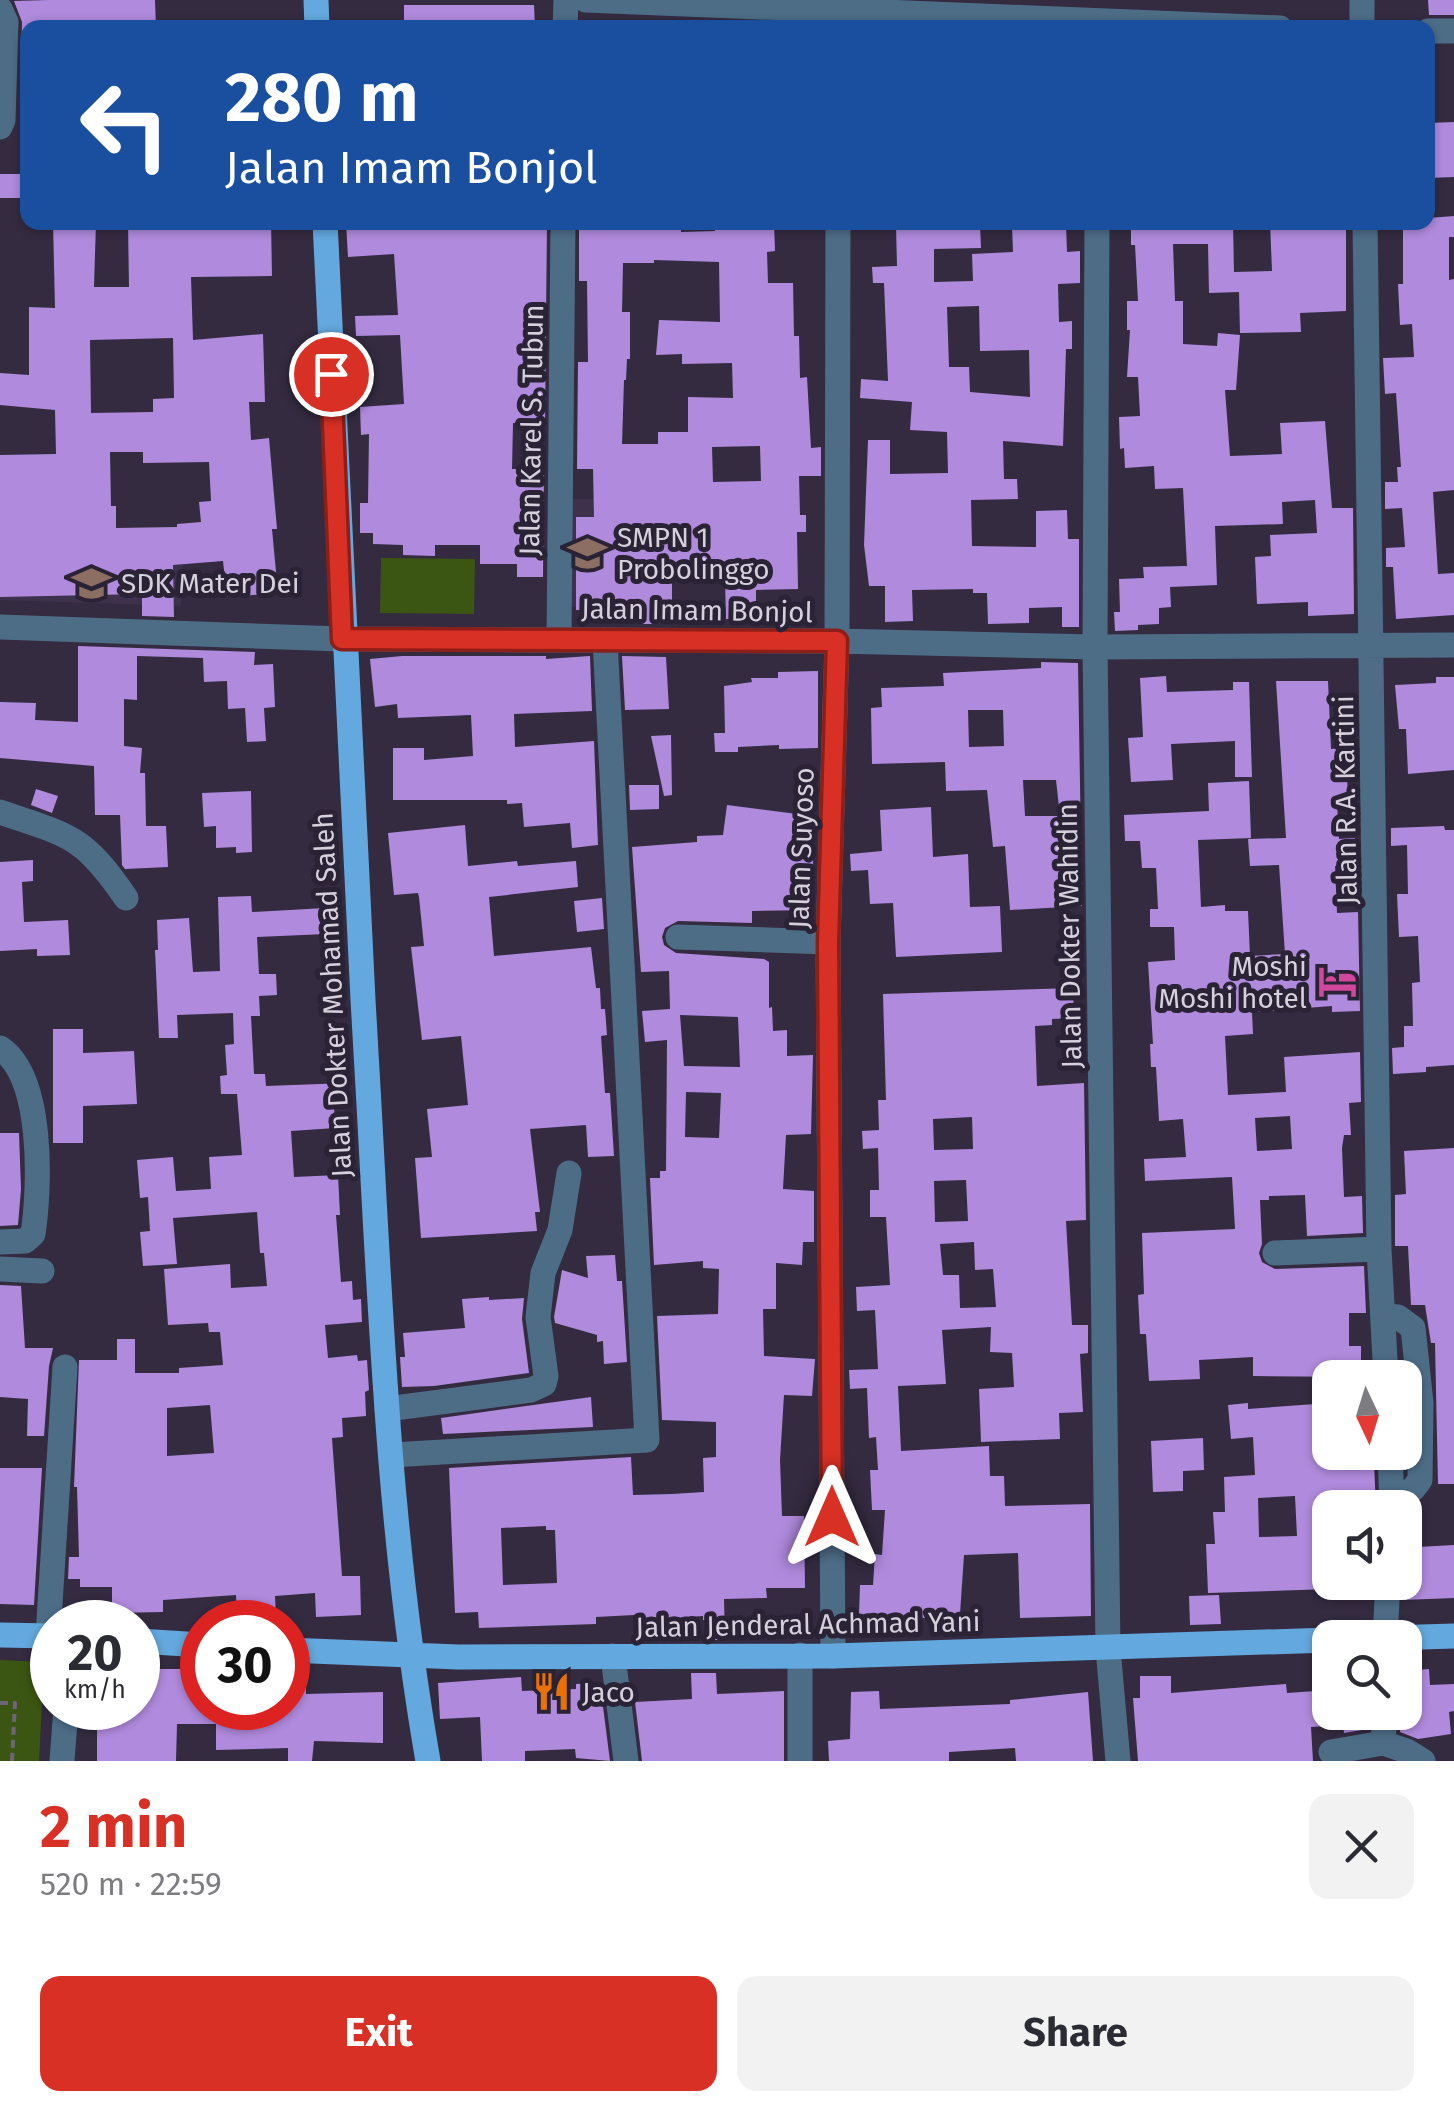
<!DOCTYPE html>
<html lang="en">
<head>
<meta charset="utf-8">
<style>
  :root { --surface:#fff; --page:#f2f2f3; --text:#2b2b33; --muted:#7c7c81; --accent:#d93025 }
  body { margin:0; font-family:"Fira Sans",sans-serif; background:var(--page); color:var(--text); height:100vh; display:flex; flex-direction:column; font-size:38px; white-space:nowrap }
  * { box-sizing:border-box; margin:0 }
  p { font-size:32px; color:var(--muted) }
  .icon { flex:none; width:55px; height:55px; fill:none; stroke:currentColor; stroke-width:2; stroke-linecap:round; stroke-linejoin:round }
  .map { position:relative; height:1761px; overflow:hidden }
  .details { display:flex; flex-direction:column; background:var(--surface); flex:1 }
  .details>* { flex:none }
  .hud { position:absolute; left:20px; top:20px; width:1415px; height:210px; border-radius:20px; box-shadow:0 2px 8px #0004; background:#1a4fa0; color:#fff; overflow:hidden }
  .needle { width:65px; rotate:176deg }
  .controls { position:absolute; left:1312px; top:1360px; display:grid; gap:20px }
  .controls a { display:grid; place-items:center; width:110px; height:110px; border-radius:20px; background:var(--surface); box-shadow:0 2px 8px #0004; font-size:50px }
  .speed { position:absolute; left:30px; top:1600px; display:flex; gap:20px; font-size:50px; font-weight:700; text-align:center }
  .speed>* { display:grid; place-content:center; width:130px; height:130px; border-radius:50%; background:var(--surface); box-shadow:0 2px 8px #0004; line-height:1 }
  .speed small { font-size:25px; font-weight:400 }
  .speed .limit { border:15px solid #d22; background:#fff; color:#111 }
  .pin { position:absolute; display:grid; place-items:center; width:85px; height:85px; color:#fff; margin:-42px; border:5px solid #fff; border-radius:50%; box-shadow:0 2px 10px #0007 }
  .me { position:absolute; width:110px; margin:-55px; rotate:0deg; stroke-linejoin:round; filter:drop-shadow(0 0 8px #0008) }
  .turn { display:flex; align-items:center; gap:35px; height:210px; padding:0 40px; font-size:45px }
  .turn .icon { width:130px; height:130px; stroke-width:2.5 }
  .turn b { display:block; font-size:70px; line-height:85px }
  .round { display:grid; place-items:center; flex:none; width:105px; height:105px; border-radius:20px; background:var(--page) }
  .summary { display:flex; align-items:center; justify-content:space-between; height:170px; padding:0 40px }
  h1 { font-size:60px; font-weight:700; line-height:75px; color:var(--accent) }
  .button { display:flex; gap:20px; margin-top:auto; padding:20px 40px }
  .button a { flex:1; height:115px; border-radius:20px; background:var(--accent); color:#fff; font-size:40px; font-weight:700; line-height:115px; text-align:center }
  .button a+a { background:var(--page); color:var(--text) }
  .map>svg:first-child { display:block }
  .built { fill:#3d314c }
  .green { fill:#3b5612 }
  .building { fill:#b08add; fill-rule:evenodd }
  .lines { fill:none; stroke-linecap:round; stroke-linejoin:round }
  .path { stroke:#6e6678; stroke-width:4; stroke-dasharray:8 5; stroke-linecap:butt }
  .minor { stroke:#4d6d87; stroke-width:25 }
  .major { stroke:#63a8de; stroke-width:25 }
  .route-casing { stroke:#8d1f18; stroke-width:25 }
  .route { stroke:#d93025; stroke-width:18 }
  .labels { text-anchor:middle; stroke-width:10; stroke-linejoin:round; paint-order:stroke }
  .street-label { font-size:28px; fill:#d6d0dd; stroke:#2a2235 }
  .poi-label { font-size:28px; fill:#d6d0dd; stroke:#2a2235; text-anchor:start }
</style>
</head>
<body>
<div class="map">
<svg width="1454" height="1761" viewBox="0 0 1454 1761">
  <rect width="100%" height="100%" fill="#342b40"/>
  <path class="built" d="M571,499h35l-3,109 -35,-1z
    M0,559l183,6 -2,41 -181,-6z"/>
  <path class="green" d="M381,558l94,1 -1,55 -94,-1z
    M0,1660l44,2 -5,99h-39z"/>
  <path class="building" d="M48,0h107l1,28h-128v71h-8l2,-77 -8,-21z
    M1428,0h26v15h-25z
    M404,5h130l1,23h-131z
    M1454,122v55l-26,1v-55z
    M0,174h28v24h-28z
    M1454,216v21h-5v43l5,-1v211l-21,2 5,82 16,-1v42l-58,4 -3,-52h-7v-19l19,-1 -3,-39 -17,1v-27h13l-1,-15h4l-5,-74 -11,1 -2,-36 31,-1 -2,-33 -12,1 -2,-41h5v-62h25v-4z
    M53,222h43l-2,65h35l-1,-65h143l1,54 -81,1 2,63 70,-6 2,68h-16l2,38 18,-2 8,91h-5l6,64 -51,4 -4,-36 -50,4 1,52 -32,-1v-22l-142,3v-142l56,-1 -1,-44 -55,-5v-32l29,2v-68l26,1zM173,338l1,60 -21,1v13l-62,1 -1,-73zM110,452h33v11l66,-1 2,39 -12,1 2,20 -24,2v3l-61,1v-22h-5z
    M346,222h201l-2,200 -32,1 -1,46h32l-1,108h-26v-13h-37v-19h-45v11l-32,-1v-10l-30,-1v-11h-13v-30h8l1,-69 -8,1 -1,-28 44,-3 -4,-69 -44,1 -1,-20 43,-1 -4,-61 -46,3z
    M579,222h102v10l34,-1 -1,-9h60l1,29 -8,1 1,31h25l1,53h5l1,42 7,-1 4,71 10,-1v29h-22l1,39h6v17h-9l1,57 -42,1v29h-30l-1,-41 -53,2v36h-7v8h-22l-2,-14h-65v-93h18l-1,-48h-16l1,-107h10l-1,-81h-8zM654,260l65,2 1,60 -61,-2 -3,35 26,-1v10l50,-1 1,35 -45,-1v35h-30v12h-36l2,-64h2l1,-21h3v-47h-8l1,-49h31zM760,446l1,35 -48,1 -1,-35z
    M1131,222h102l1,50 38,-1 -2,-49h76v89l-46,2 1,19 -61,1 -1,-41 -30,1 -1,-49h-35l2,57h8v43l34,2 1,-13 22,2 -4,55h-11l5,66 52,-2 -2,-31 45,-2 7,87h21l1,106 -46,2v-14l-51,2 -2,-47 16,-1 -1,-21 47,-2 -2,-33 -33,2 1,22 -68,2 2,59 -47,2 1,20 -12,1v16l-21,1v5l-23,1 -1,-19h6l-1,-33 25,-1 -1,-11 44,-1 -4,-78 -28,1 -1,-23 -29,2 -1,-20 -4,1 -1,-32 21,-1 -2,-39h-11l3,-47h-3v-29h11l-3,-56h-4z
    M980,224l1,24 -47,1v33l39,-1 -1,-27 41,-2 -1,-26 54,-2 1,28 13,-1v32l-22,1 1,38 13,-1v28h-6l-3,97 -60,-5 1,38h13l1,20 -47,1 1,46 64,1v-36l31,-1 1,29h11v88h-17v-20l-33,1v15l-41,1 -1,-31h-14v-4l-61,1 1,31 -28,1v-36h-16l-5,-41 4,-105h22v34l58,-1 -1,-41 -37,-2 2,-28 -52,-4 1,-19 27,2 -4,-98h-11l-1,-16 25,-1 -1,-40zM979,306l1,45 49,-1 1,47 -60,-5 -1,-25h-20l-2,-60z
    M78,646l177,6 -1,13 19,-1 2,43 -11,1 2,33 -19,1 -2,-34 -17,1 -1,-28 -23,1 -1,-24 -66,-2v44l-13,-1v47l18,2 -2,25h5l1,53h20l2,41 -43,2 -3,-4 -2,-50h-25l-1,-49 -94,-8v-56l36,1 -1,17 43,2z
    M402,656h144v3l44,-3 2,55 -78,3 1,33 79,-6 4,104 -26,3 -2,-25 -46,4 -2,-24 -15,1v-4h-114v-52h31v12l49,-4 -2,-41 -73,3 -1,-14 -22,3 -5,-48z
    M622,656l44,1 3,52 -44,1z
    M1041,662l37,1 4,243 -72,4 -5,-64 -12,1 -6,-57 -41,1 -1,-29 -73,2 -1,-56 11,-1 -1,-19 63,-2 -1,-13 98,-5zM968,710h35l1,36 -35,1zM1023,780h33l4,36h-35z
    M818,671v77l-39,1v-4l-41,2v5h-23l-1,-19h11l-1,-47 28,-4 -1,-4h27v-6z
    M1166,676l1,16 66,-2v-8h16l3,95h-17v-36l-64,3 2,36 -42,2 -3,-44 15,-1 -3,-59z
    M1436,677h18v93l-46,4 -2,-45h-7l-4,-44 41,-2z
    M1276,681h52l3,68 25,-2v27h-9l1,28 -11,1 2,36 16,-1 1,27 -21,1 2,47 21,-1 2,99 -28,1v-6l-80,6 1,22 -28,2 3,59 58,-3 -2,-35 76,-5 1,50 -12,1 2,32h-7l-2,13 2,49 18,-1 1,37 -56,3 -2,-41 -36,1v4h-9l2,44 -3,9 3,9 13,7 89,-3 2,47h-17v33h12v31l-108,-1v-19l-54,3 1,19 -51,2 -3,-47h-6l-2,-39 6,-1 -2,-61 93,-4 -3,-52 -87,4 -1,-22 42,-2 -3,-38 -24,2 -3,-54h-5l-1,-23h3l-5,-82 27,-2 -1,-33h-24v-18h8l-2,-41h-14l-2,-27h-15l-1,-26 85,-4 -1,-28 41,-2 2,57 -53,2 3,67 24,-2v6h23l2,45 35,-2 -6,-89 -29,1 -2,-27 38,-1zM1290,1116l2,33 -35,2 -2,-33z
    M671,735l1,60 -8,1 -13,-60z
    M629,785h30v24l-29,1z
    M36,789l22,7 -6,17 -21,-8z
    M251,791l1,61 -16,1v-6l-20,1v-22l-12,1 -2,-34z
    M727,805l78,10 -6,44h14v51l-61,1v12l-74,-2 -13,7 -3,9 2,8 12,8 88,6 5,3v46l3,-1 1,24 14,-1v26l26,-1 -2,79 -25,1 -3,54 31,2v51h-11l-1,23 -26,-2v46h-13l1,47 51,3 -3,37 -28,-1 -4,65 2,56h22l1,72h-39l1,10 -43,1 1,41h-17v-20h-5v-4l-49,3 1,15 -20,1 -1,-20 -38,2v7l-117,4 -1,-16 -23,1 -6,-145 182,-11 2,38 39,-1 32,-2 -1,-34 13,-1v-35l-54,-2 -5,-104 61,-2 1,-45 -16,-1v-7l-49,4 -4,-87h10v-7h6l1,-131 -22,2 -3,-31 28,-2 -1,-38 -28,1 -9,-125 65,-5v-6l26,-1zM680,1015l58,2 2,50 -56,-1zM686,1092l35,1 -2,45 -34,-1zM546,1526v4h9l2,53 -54,2 -2,-57z
    M931,807l2,50 35,-3 2,53 30,-1 2,46 -106,5 -3,-54 -23,1 -2,-34 -17,1 -1,-17 32,-3 -2,-41z
    M465,825l3,41 49,-5 1,5 58,-5 2,26 -89,10 5,59 97,-9 5,41h4l1,21h4l2,26 -6,1 4,57h5l4,63 -26,1 -2,-32 -56,4 10,83h-5l2,19 -116,7 -6,-80 17,-1 -5,-48 41,-4 -7,-69 -39,4 -11,-93 13,-1 -5,-49 -1,-4 -24,2 -6,-62z
    M1444,826l1,4h9v235l-28,2v5l-33,2 -1,-26 12,-1v-21h9l-1,-43 8,-1 -2,-46 -19,1 -2,-43h11l-1,-49 -16,1v-18z
    M33,860v21l-11,1 2,40 44,-2 2,35 -33,1v-7l-37,2v-89z
    M251,896l1,16 73,-4 1,26 -69,3 2,37h17l1,21 -18,1 1,20h-9l3,58h11l1,12 81,-3 1,20 -14,1 1,24 -44,3 3,46 44,-2 2,40h-4l5,67 11,-1 1,19 8,-1 1,23 -37,3 3,33 29,-3 1,6 9,-1 2,30 -4,2 1,24 -24,2 1,19 -11,1 10,138h18l1,39 -45,2 -1,-24 -40,3 1,20 -39,2 -1,-23 -73,5v12l-51,1v-26h-32v-8h-12l1,-22h10l-2,-70h-3l5,-127h38v-21h18v34h44v-5l44,-3 -3,-33h-11l-1,-9 -40,2 -4,-56 66,-5 1,24 36,-2 -3,-33h-4l-3,-41 -84,6 4,46 -34,2 -3,-34 10,-1 -2,-34 -8,1 -3,-38 36,-3 3,34 35,-2 -2,-32 33,-2 -5,-61h-16l-1,-18 7,-1 -2,-30 9,-1 -1,-31 -56,2 1,23h-19l-4,-88h3l-1,-30 32,-2 4,54 27,-1 -2,-74zM210,1405l4,48 -47,3v-48z
    M602,898l2,31 -27,3 -3,-31z
    M1073,988l1,30 -22,1v6l-17,1 2,60 47,-3 2,137 -20,1 6,104h16v28l-8,1 3,58 -24,1 1,26 -79,3 -2,-53 35,-2 -2,-34 -22,-1 1,-25 -49,3 4,54 -48,2 3,65 88,-5 1,30h14l1,30 85,-2 1,112 -71,2 -2,-65 -54,2 -4,59 -16,-1 -1,6 -84,-5 1,-29h13l2,-31 7,1 3,-45h-13l-2,-40h8l-2,-33 -7,1 -2,-50 -17,1 -1,-19 29,-1 -3,-59 -18,1 -1,-24 34,-2 -4,-68h-16v-27h9l-1,-42 -15,1 -1,-18 17,-1 -1,-30h8l-3,-106zM972,1117l1,32 -39,1 -1,-31zM966,1180l2,41 -33,1 -1,-41zM974,1242l1,28 18,-1 3,38 -36,1 -1,-33h-16l-3,-31z
    M53,1029h30v24l51,-2 3,53 -54,2v37h-30z
    M0,1133h19l2,56 -3,36 -18,1z
    M1454,1148v336h-16l-3,-141h-4l-6,-38h-14l-3,-59h-13v-51l11,-1 -2,-43z
    M615,1255l2,26h5l5,81 -23,2 -1,-23 -6,1v-7l-42,-12 -1,-6 8,-47 26,8 -2,-22z
    M0,1285l21,1 4,62h28l-4,18 -5,70h-17l1,-37 -28,-2z
    M489,1297v3l35,-2 -2,21 7,54 -95,13 -32,1 -2,-30h5l-2,-24 62,-5 -3,-29z
    M591,1397l2,30 -150,7 -2,-16z
    M1248,1403v6l81,-6 1,49h33l1,12 10,-1 2,45h-46v81l-122,4 -2,-49h9l-2,-32h12l-1,-35 31,-2 -2,-38 -22,2 -3,-34zM1295,1496l2,40 -38,1 -1,-39z
    M1203,1438l1,32 -21,1v20l-30,1 -2,-51z
    M0,1468h42l-8,137 -34,-1z
    M1454,1545v53l-51,2 2,-25h14l-1,-28z
    M1219,1595l2,29 -31,1 -1,-29z
    M138,1669h47v4h17v35h86v-23h18v9l77,-2v51l-69,-2 -2,20h-24v-13l-72,2v-26h-39l-1,37h-79v-53h41z
    M1429,1669l1,16 24,-1v27l-5,1 2,22 -33,5 -18,-7 1,-20h4v-41z
    M691,1673h25l1,21 67,-3v70h-142l-7,-59 57,-3z
    M1140,1676h31v17l115,-9 1,9 43,-3v36l-19,1 2,34h-175l-5,-63h7z
    M521,1677l1,14 54,-2v-5l24,-1 10,78 -34,-3 -1,-9 -50,2v10h-43l-2,-44 -40,2 -2,-36z
    M879,1691l1,18 130,-5v-4l78,-8 5,69h-77l-1,-13 -66,4v9h-120l-1,-20 22,-2 1,-47z
    M1342,1712h27l-1,17 -24,4z"/>
  <g class="lines">
    <path class="path" d="M0,1703h15l-3,58"/>
    <path class="minor" d="M586,0l694,28
      M1362,0v28
      M0,9l6,13 -3,98 -3,7
      M565,28l1,-28
      M1428,31h26
      M1097,222l-2,425 13,1002 10,112
      M1365,222l14,1027 7,129
      M0,627l342,12 495,2 258,6 359,-2
      M559,639l4,-417
      M0,812c70,24 83,23 126,86
      M678,937l150,5
      M0,1048c44,29 40,139 33,186l-8,7 -25,1
      M1275,1253l104,-4
      M0,1269l42,2
      M1383,1316l15,1 15,11 8,75 -1,77 -7,9 -21,11
      M387,1409l144,-19 13,-6 2,-8 -8,-59 5,-44 17,-43 9,-57
      M1390,1452l2,56
      M392,1455l255,-15 -42,-800
      M48,1636l17,-269
      M1385,1638l3,-56
      M613,1656l13,105
      M833,1656l-5,-714 9,-301 1,-419
      M1383,1743l24,8 16,10
      M1331,1752l52,-9 2,-31
      M62,1761l4,-53
      M800,1761v-106"/>
    <path class="major" d="M316,0l1,28
      M325,222c12,295 27,589 44,883 12,219 21,439 59,656
      M0,1635l52,1
      M1388,1638l66,-2
      M138,1641l64,4
      M288,1650l170,7 375,-1 497,-16"/>
  </g>
  <g class="lines">
    <defs>
      <path id="route" d="M331,374l11,265 495,2 -9,301 4,575"/>
    </defs>
    <use href="#route" class="route-casing"/>
    <use href="#route" class="route"/>
  </g>
  <defs>
    <symbol id="school-bare" viewBox="-9 -9 18 18"><path d="M0-5L7-2L0 1L-7-2ZM-4 1L0 2.5L4 1V4Q0 6-4 4Z" fill="#8d6e63" stroke="#2a2235" stroke-width="2.5" paint-order="stroke"/></symbol>
    <symbol id="hotel-bare" viewBox="-9 -9 18 18"><path d="M-6-4.5h1.5V1H6V5H4.5V3h-9V5H-6ZM-4 0a1.8 1.8 0 1 1 3.6 0ZM.5 0V-2.5h3Q6-2.5 6 0Z" fill="#d1479c" stroke="#2a2235" stroke-width="2.5" paint-order="stroke"/></symbol>
    <symbol id="restaurant-bare" viewBox="-9 -9 18 18"><path d="M-5-6h1v4h1v-4h1v4h1v-4h1v5L-1.5 .5V6h-2V.5L-5-1ZM5-6V6H3V1.5H1.5Q1.5-4 5-6Z" fill="#e8710a" stroke="#2a2235" stroke-width="2.5" paint-order="stroke"/></symbol>
  </defs>
  <g fill-rule="evenodd">
    <use href="#school-bare" x="560" y="526" width="55" height="55"/>
    <use href="#school-bare" x="64" y="556" width="55" height="55"/>
    <use href="#hotel-bare" x="1310" y="954" width="55" height="55"/>
    <use href="#restaurant-bare" x="524" y="1664" width="55" height="55"/>
  </g>
  <g class="labels">
    <g class="street-label">
      <text transform="translate(531 430) rotate(-89)" y="10">Jalan Karel S. Tubun</text>
      <text transform="translate(697 610) rotate(1)" y="10">Jalan Imam Bonjol</text>
      <text transform="translate(1345 800) rotate(-91)" y="10">Jalan R.A. Kartini</text>
      <text transform="translate(801 848) rotate(-88)" y="10">Jalan Suyoso</text>
      <text transform="translate(1069 936) rotate(-91)" y="10">Jalan Dokter Wahidin</text>
      <text transform="translate(332 995) rotate(-93)" y="10">Jalan Dokter Mohamad Saleh</text>
      <text transform="translate(808 1624) rotate(-1)" y="10">Jalan Jenderal Achmad Yani</text>
    </g>
    <g class="poi-label">
      <text x="617" y="547">SMPN 1<tspan x="617" dy="32">Probolinggo</tspan></text>
      <text x="121" y="593">SDK Mater Dei</text>
      <text x="1307" y="976" text-anchor="end">Moshi<tspan x="1307" dy="32">Moshi hotel</tspan></text>
      <text x="582" y="1702">Jaco</text>
    </g>
  </g>
</svg>
<div class="controls">
<a><svg class="needle" viewBox="-14 -14 28 28"><path d="M0-13l5 13h-10z" fill="#e53935"/><path d="M0 13l5-13h-10z" fill="#7c7c81"/></svg></a>
<a><svg class="icon" aria-label="sound" viewBox="0 0 24 24"><path d="M4 9h4l5-4v14l-5-4H4zM17 9q2 3 0 6"/></svg></a>
<a><svg class="icon" aria-label="search" viewBox="0 0 24 24"><circle cx="10" cy="10" r="6"/><path d="M15 15l6 6"/></svg></a>
</div>
<div class="speed"><div>20<small>km/h</small></div><div class="limit">30</div></div>
<div class="pin" style="left:331px;top:374px;background:#d93025"><svg class="icon" aria-label="arrive" viewBox="0 0 24 24"><path d="M6 21V4h12l-3 4 3 4H6"/></svg></div>
<svg class="me" style="left:832px;top:1517px" viewBox="-20 -20 40 40"><path d="M0-17L14 15 0 8-14 15z" fill="#d93025" stroke="#fff" stroke-width="4"/></svg>
<div class="hud">
<div class="turn"><svg class="icon" aria-label="left" viewBox="0 0 24 24"><path d="M17 20v-9H6M10 6l-5 5 5 5"/></svg><div><b>280 m</b>Jalan Imam Bonjol</div></div>
</div>
</div>
<section class="details">
<div class="summary"><div><h1>2 min</h1><p>520 m · 22:59</p></div><a class="round"><svg class="icon" aria-label="close" viewBox="0 0 24 24"><path d="M6 6l12 12M18 6L6 18"/></svg></a></div>
<div class="button"><a>Exit</a><a>Share</a></div>
</section>
</body>
</html>
